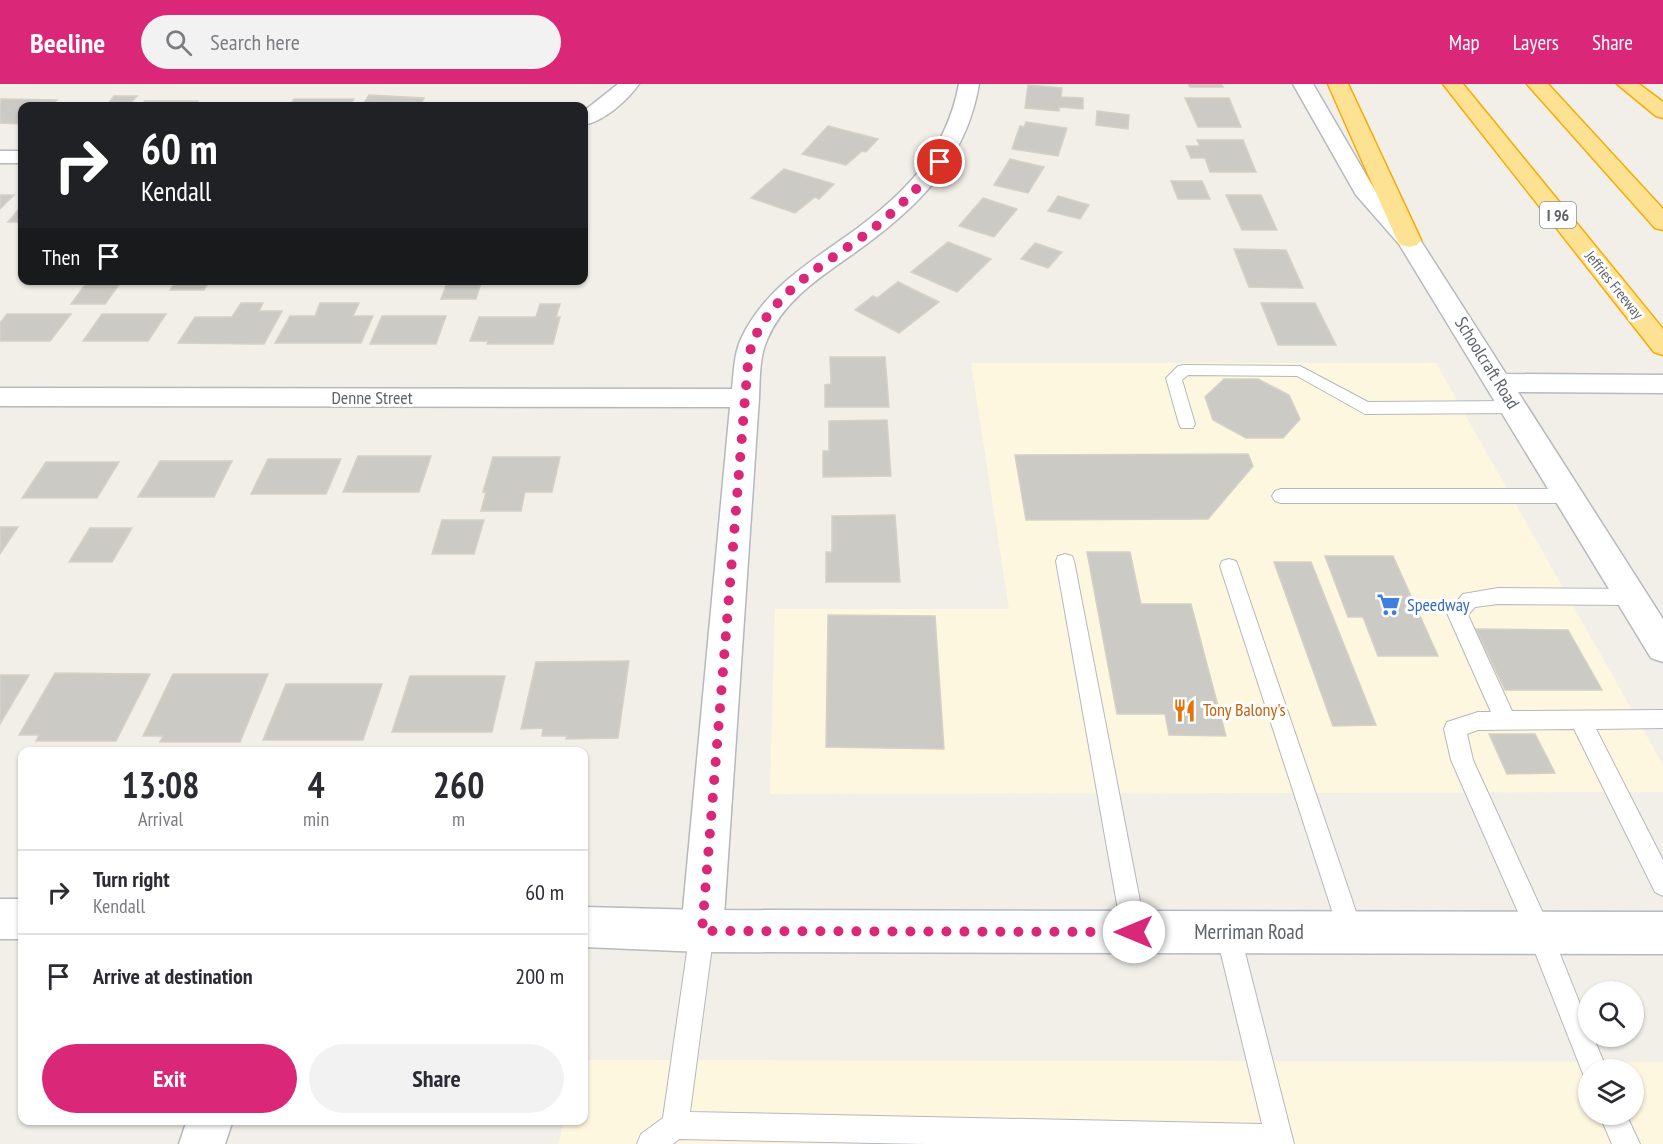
<!DOCTYPE html>
<html lang="en">
<head>
<meta charset="utf-8">
<style>
  :root { --surface:#fff; --page:#f2f2f3; --text:#2b2b33; --muted:#7c7c81; --line:#e1e1e2; --accent:#db2777 }
  body { margin:0; font-family:"PT Sans Narrow",sans-serif; background:var(--page); color:var(--text); height:100vh; display:flex; flex-direction:column; font-size:22px; white-space:nowrap }
  * { box-sizing:border-box; margin:0 }
  p { font-size:20px; color:var(--muted) }
  .icon { flex:none; width:33px; height:33px; fill:none; stroke:currentColor; stroke-width:2; stroke-linecap:round; stroke-linejoin:round }
  .map { position:relative; flex:1; overflow:hidden }
  .details { position:absolute; left:18px; top:663px; width:570px; height:378px; display:flex; flex-direction:column; background:var(--surface); border-radius:12px; box-shadow:0 2px 4px #0004 }
  .details>* { flex:none }
  .top-card { position:absolute; left:18px; top:18px; width:570px; height:183px; border-radius:12px; box-shadow:0 2px 4px #0004; background:#202124; color:#fff; overflow:hidden }
  .controls { position:absolute; left:1578px; top:897px; display:grid; gap:12px }
  .controls a { display:grid; place-items:center; width:66px; height:66px; border-radius:50%; background:var(--surface); box-shadow:0 2px 4px #0004; font-size:30px }
  .pin { position:absolute; display:grid; place-items:center; width:51px; height:51px; color:#fff; margin:-26px; border:3px solid #fff; border-radius:50%; box-shadow:0 2px 6px #0007 }
  .me { position:absolute; width:66px; margin:-33px; rotate:270deg; stroke-linejoin:round; filter:drop-shadow(0 0 4px #0008) }
  .turn { display:flex; align-items:center; gap:21px; height:126px; padding:0 24px; font-size:27px }
  .turn .icon { width:78px; height:78px; stroke-width:2.5 }
  .turn b { display:block; font-size:42px; line-height:51px }
  .then { display:flex; align-items:center; height:57px; padding:0 24px; background:#0003; gap:12px; font-size:22px }
  .eta { display:flex; justify-content:space-evenly; align-items:center; height:102px; text-align:center }
  .eta b { font-size:36px; font-weight:700; line-height:42px }
  .primary-button { display:flex; gap:12px; margin-top:auto; padding:12px 24px }
  .primary-button a { flex:1; height:69px; border-radius:36px; background:var(--accent); color:#fff; font-size:24px; font-weight:700; line-height:69px; text-align:center }
  .primary-button a+a { background:var(--page); color:var(--text) }
  ul { padding:0; list-style:none }
  li { display:flex; align-items:center; gap:18px; height:84px; padding:0 24px; border-top:2px solid var(--line) }
  li div { flex:1 }
  li b { display:block; font-size:22px }
  li em { font-style:normal }
  header { display:flex; align-items:center; gap:36px; box-sizing:border-box; height:84px; padding:0 30px; background:var(--accent); color:#fff }
  header strong { font-size:28px }
  nav { display:flex; gap:33px; margin-inline-start:auto; font-size:21px }
  .search { width:420px; height:54px; background:var(--page); display:flex; align-items:center; gap:15px; box-sizing:border-box; padding:0 21px; border-radius:33px; color:var(--muted); font-size:22px }
  .map>svg:first-child { display:block }
  .commercial { fill:#fef7e0; fill-rule:evenodd }
  .building { fill:#cccac5; stroke:#d6d1c6; stroke-width:1.5 }
  .lines { fill:none; stroke-linecap:round; stroke-linejoin:round }
  .lane-casing { stroke:#b5b8bc; stroke-width:2 }
  .street-casing { stroke:#b5b8bc; stroke-width:3 }
  .secondary-casing { stroke:#b6babf; stroke-width:3 }
  .highway-casing { stroke:#f9ab00; stroke-width:3 }
  .lane { fill:#fff; fill-rule:evenodd }
  .street { fill:#fff; fill-rule:evenodd }
  .secondary { fill:#fff; fill-rule:evenodd }
  .highway { fill:#fde293; fill-rule:evenodd }
  .route { stroke:#db2777; stroke-width:10; stroke-dasharray:0 18 }
  .labels { text-anchor:middle; stroke-width:6; stroke-linejoin:round; paint-order:stroke }
  .far-street-label { font-size:15px; fill:#5f6368; stroke:#fff }
  .shield { fill:#fff; stroke:#8f9295; stroke-width:1.5 }
  .shield-label { font-size:16px; font-weight:bold; fill:#5f6368 }
  .street-label { font-size:18px; fill:#5f6368; stroke:#fff }
  .shop-label { font-size:18px; fill:#366cbe; stroke:#fff; text-anchor:start }
  .food-label { font-size:18px; fill:#c56008; stroke:#fff; text-anchor:start }
  .near-street-label { font-size:21px; fill:#5f6368; stroke:#fff }
</style>
</head>
<body>
<header>
<strong>Beeline</strong>
<div class="search"><svg class="icon" aria-label="search" viewBox="0 0 24 24"><circle cx="10" cy="10" r="6"/><path d="M15 15l6 6"/></svg>Search here</div>
<nav><a>Map</a><a>Layers</a><a>Share</a></nav>
</header>
<div class="map">
<svg width="1663" height="1060" viewBox="0 0 1663 1060">
  <rect width="100%" height="100%" fill="#f1efe8"/>
  <path class="commercial" d="M971,279h465l227,402v27l-893,2 5,-185h234z
    M584,976l1079,2v82h-1104l4,-23 21,-1zM1588,986h46v44h-46z"/>
  <path class="building" d="M1188,0h33l2,3h-33z
    M1028,1l34,3 -1,9 22,1v11l-24,-2v4l-34,-3z
    M369,11l55,3 -3,6h12l-2,2h-69z
    M114,12h23l-9,10h-66h44z
    M1185,14h44l12,29h-43z
    M1,15l56,1 -7,6h-28v18l-22,-1z
    M294,15h60l-4,7h-61z
    M145,17h53l-4,5h-53z
    M216,21h65l-66,1z
    M1097,27l32,4 -1,14 -32,-4z
    M1026,38l41,6 -9,28 -46,-7 8,-23 4,1z
    M828,42l50,13 -12,13 -4,-1 -16,14 -44,-11z
    M1197,56h46l13,32h-46l-5,-14h-14l-5,-12h14z
    M1010,75l34,8 -16,26 -34,-8z
    M784,85l50,15 -15,15 -4,-2 -20,16 -44,-15z
    M1171,97h31l8,18h-32z
    M0,111h14l-14,14z
    M1226,111h35l16,35h-35z
    M1058,112l31,9 -9,14 -32,-8z
    M983,114l34,11 -23,28 -35,-11z
    M22,121v17h-14z
    M948,158l43,17 -34,33 -46,-20z
    M1035,159l27,9 -14,16 -27,-9z
    M1234,165l52,1 17,38 -54,-1z
    M177,196h33l-6,10h-34z
    M448,196h34l-6,19h-35z
    M87,198h34l-16,22h-34z
    M898,198l41,20 -40,31 -44,-23 18,-14 4,2z
    M241,219h22l-4,8h23l-18,33 -86,-1 17,-26h37z
    M320,219h39l-6,13h20l-12,27h-86l15,-27h25z
    M1261,219h54l21,42h-58z
    M540,220h20l-4,13h4l-7,27h-66l1,-3h-18l9,-24h57z
    M7,230h64l-21,27h-50v-18z
    M102,230h64l-18,27h-65z
    M382,232h64l-10,28h-66z
    M830,273h55l4,50h-64v-22l6,-1z
    M1224,295h34l31,16 11,24 -17,19h-37l-33,-18 -8,-23z
    M887,336l4,56 -68,1v-26h6v-30z
    M1248,370l5,12 -45,53 -182,1 -11,-65z
    M358,372h73l-12,36h-76z
    M493,373h67l-8,35h-27l-4,19h-40l5,-19h-3z
    M268,375h73l-15,35h-75z
    M160,377h72l-18,36h-76z
    M46,378h73l-22,36h-75z
    M895,431l5,67h-74v-30h6v-36z
    M442,436h42l-10,34h-42z
    M0,443h18l-18,27z
    M90,444h42l-20,34h-43z
    M1087,468h43l11,52h50l35,132 -57,-1 -4,-21h-48z
    M1325,472h68l45,100h-60l-15,-39h-15z
    M1274,478h37l65,163 -43,1z
    M828,531l107,1 9,133 -118,-2z
    M1476,545l92,1 34,60h-97z
    M629,577l-11,77 -52,1 1,-3h-25l1,-8 -22,1 15,-67z
    M55,589l95,1 -34,67h-80l3,-6h-20z
    M173,590h95l-28,68h-80l3,-6h-20z
    M0,591h29l-29,49z
    M410,592h95l-13,56h-100z
    M286,600h96l-19,56h-100z
    M1489,650h46l20,39 -48,1z"/>
  <g class="lines">
    <defs>
      <path id="lane" d="M1184,281l116,1 68,36 147,-1 6,2 2,4 -2,4 -6,2 -150,1 -68,-38 -109,-1 -6,5 13,44 -2,4h-12l-2,-4 -13,-46 12,-12z
        M1281,405h289l6,2 3,5 -3,5 -6,2h-289l-6,-2 -3,-5 3,-5z
        M1065,470l7,2 2,5 72,371 -3,9 -9,3 -9,-3 -3,-9 -66,-371 2,-5z
        M1229,475l7,2 2,5 125,366 -3,9 -9,3 -9,-3 -3,-9 -119,-366 2,-5z
        M1498,504l134,1 7,2 3,6 -3,6 -7,2 -134,-1 -23,3 -7,8 44,96 151,-1v18l-67,1 67,131v36l-8,-4 -81,-163 -96,1 -11,4 6,26 75,164 40,100v12h5l14,34h-19v11l-3,-2 -56,-142 -78,-177 -7,-31 3,-7 31,-10h13l-44,-99 16,-19z
        M702,835l9,3 3,9 -24,181 572,12 -46,-191 3,-9 9,-3 9,3 3,9 54,211h-369l-246,-5 -6,5h-36l4,-10 22,-16 27,-187 3,-9z
        M1599,1030h27l14,30h-28z"/>
      <path id="street" d="M618,0h21c-12,17 -35,37 -55,41v-14z
        M959,0h20c-13,78 -64,126 -126,170 -33,23 -70,47 -86,86 -8,18 -7,39 -8,58l-36,533 -7,14 -14,7 -14,-7 -7,-14 49,-524 -730,-1v-18l732,1c2,-17 2,-35 9,-50 22,-48 66,-75 107,-104 56,-40 98,-82 111,-151z
        M0,67h22v12h-22z
        M187,1036h46l-8,24h-46z"/>
      <path id="secondary" d="M1293,0h20l63,108 41,43 89,139 157,1v18l-145,-1 145,227v43l-12,-4 -252,-414 -43,-49z
        M0,815h22v40h-22z
        M584,823l118,3 961,2v42l-961,-2 -118,-5z"/>
      <path id="highway" d="M1328,0h20l73,156 -4,5 -8,2 -8,-2 -4,-5z
        M1443,0h20l200,245v26l-9,-3z
        M1527,0h21l115,125v21l-8,-2z
        M1617,0h22l24,18v16l-7,-2z"/>
    </defs>
    <use href="#lane" class="lane-casing"/>
    <use href="#street" class="street-casing"/>
    <use href="#secondary" class="secondary-casing"/>
    <use href="#highway" class="highway-casing"/>
    <use href="#lane" class="lane"/>
    <use href="#street" class="street"/>
    <use href="#secondary" class="secondary"/>
    <use href="#highway" class="highway"/>
  </g>
  <g class="lines">
    <path class="route" d="M940,78c-20,24 -41,46 -65,65 -44,35 -96,58 -121,112 -7,16 -7,41 -9,59l-43,533 432,1"/>
  </g>
  <defs>
    <symbol id="supermarket-bare" viewBox="-9 -9 18 18"><path d="M-6-5.5h2.5l.6 2H6L4.5 2H-2.5L-4.4-4H-6ZM-1.5 3.2a1.3 1.3 0 1 0 .1 0ZM3 3.2a1.3 1.3 0 1 0 .1 0Z" fill="#3f7fe0" stroke="#fff" stroke-width="2.5" paint-order="stroke"/></symbol>
    <symbol id="restaurant-bare" viewBox="-9 -9 18 18"><path d="M-5-6h1v4h1v-4h1v4h1v-4h1v5L-1.5 .5V6h-2V.5L-5-1ZM5-6V6H3V1.5H1.5Q1.5-4 5-6Z" fill="#e8710a" stroke="#fff" stroke-width="2.5" paint-order="stroke"/></symbol>
  </defs>
  <g fill-rule="evenodd">
    <use href="#supermarket-bare" x="1372" y="504" width="33" height="33"/>
    <use href="#restaurant-bare" x="1168" y="610" width="33" height="33"/>
  </g>
  <g class="labels">
    <g class="far-street-label">
      <text transform="translate(1614 201) rotate(51)" y="5">Jeffries Freeway</text>
    </g>
    <rect class="shield" x="1540" y="118" width="36" height="26" rx="4.5"/>
    <g class="shield-label">
      <text x="1558" y="137">I 96</text>
    </g>
    <g class="street-label">
      <text transform="translate(1487 279) rotate(58)" y="6">Schoolcraft Road</text>
      <text x="372" y="320">Denne Street</text>
    </g>
    <g class="shop-label">
      <text x="1407" y="527">Speedway</text>
    </g>
    <g class="food-label">
      <text x="1203" y="632">Tony Balony's</text>
    </g>
    <g class="near-street-label">
      <text x="1249" y="855">Merriman Road</text>
    </g>
  </g>
</svg>
<div class="controls">
<a><svg class="icon" aria-label="search" viewBox="0 0 24 24"><circle cx="10" cy="10" r="6"/><path d="M15 15l6 6"/></svg></a>
<a><svg class="icon" aria-label="layers" viewBox="0 0 24 24"><path d="M12 4l9 5-9 5-9-5zM3 14l9 5 9-5"/></svg></a>
</div>
<div class="pin" style="left:940px;top:78px;background:#d93025"><svg class="icon" aria-label="arrive" viewBox="0 0 24 24"><path d="M6 21V4h12l-3 4 3 4H6"/></svg></div>
<svg class="me" style="left:1134px;top:848px" viewBox="-20 -20 40 40"><circle r="19" fill="#fff"/><path d="M0-13L10 11 0 6-10 11z" fill="#db2777"/></svg>
<div class="top-card">
<div class="turn"><svg class="icon" aria-label="right" viewBox="0 0 24 24"><path d="M7 20v-9h11M14 6l5 5-5 5"/></svg><div><b>60 m</b>Kendall</div></div>
<div class="then">Then<svg class="icon" aria-label="arrive" viewBox="0 0 24 24"><path d="M6 21V4h12l-3 4 3 4H6"/></svg></div>
</div>
<section class="details">
<div class="eta">
<div><b>13:08</b><p>Arrival</p></div>
<div><b>4</b><p>min</p></div>
<div><b>260</b><p>m</p></div>
</div>
<ul>
<li><svg class="icon" aria-label="right" viewBox="0 0 24 24"><path d="M7 20v-9h11M14 6l5 5-5 5"/></svg><div><b>Turn right</b><p>Kendall</p></div><em>60 m</em></li>
<li><svg class="icon" aria-label="arrive" viewBox="0 0 24 24"><path d="M6 21V4h12l-3 4 3 4H6"/></svg><div><b>Arrive at destination</b></div><em>200 m</em></li>
</ul>
<div class="primary-button"><a>Exit</a><a>Share</a></div>
</section>
</div>
</body>
</html>
